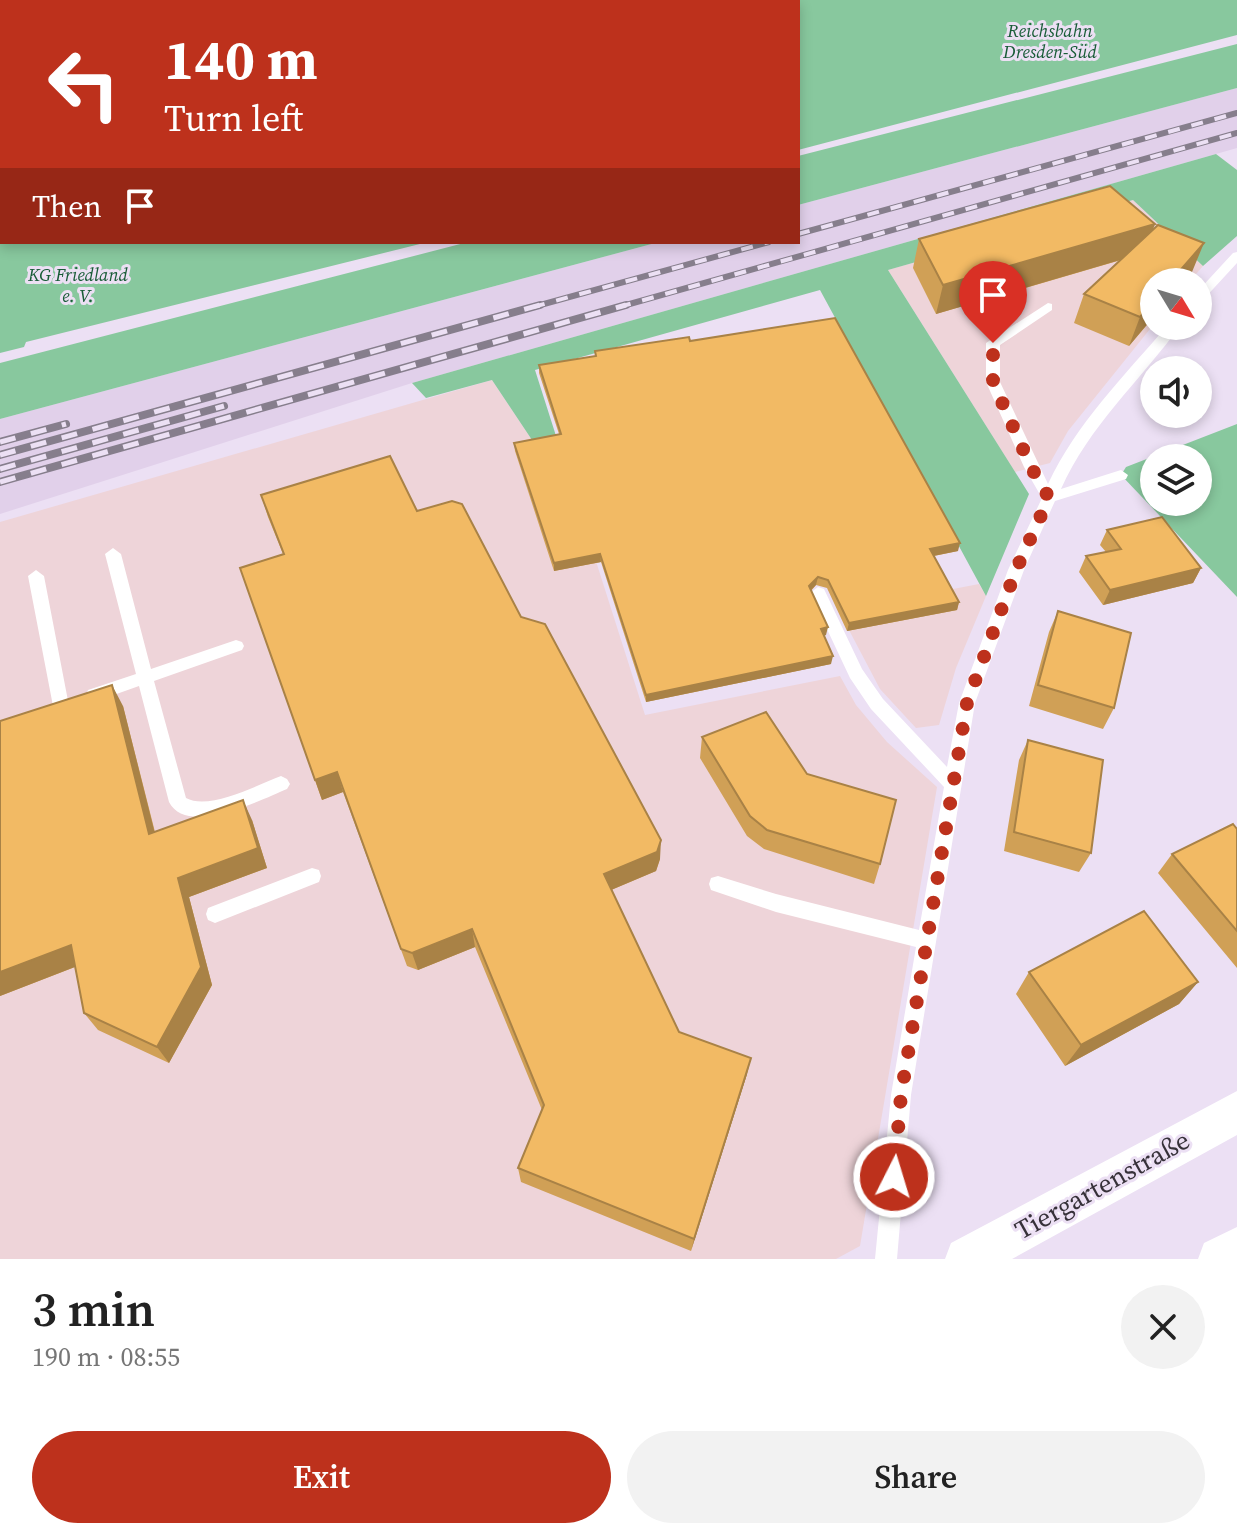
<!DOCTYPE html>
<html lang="en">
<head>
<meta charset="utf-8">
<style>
  :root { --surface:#fff; --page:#f2f2f2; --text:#222; --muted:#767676; --accent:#bd311c }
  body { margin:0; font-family:"Source Serif 4",serif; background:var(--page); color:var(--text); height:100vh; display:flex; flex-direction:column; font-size:30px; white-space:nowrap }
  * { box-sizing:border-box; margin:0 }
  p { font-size:26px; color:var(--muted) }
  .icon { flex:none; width:44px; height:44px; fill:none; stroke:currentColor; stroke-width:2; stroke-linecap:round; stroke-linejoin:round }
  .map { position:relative; height:1259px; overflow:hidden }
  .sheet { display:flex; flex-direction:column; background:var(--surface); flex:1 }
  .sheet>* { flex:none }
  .banner { position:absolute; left:0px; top:0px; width:800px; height:244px; box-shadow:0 4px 12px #0003; background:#bd311c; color:#fff; overflow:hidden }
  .needle { width:52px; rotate:128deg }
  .fabs { position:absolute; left:1140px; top:268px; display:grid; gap:16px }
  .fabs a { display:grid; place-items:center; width:72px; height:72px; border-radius:50%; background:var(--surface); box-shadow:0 4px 12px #0003; font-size:40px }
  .pin { position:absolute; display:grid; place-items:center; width:68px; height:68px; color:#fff; margin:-82px -34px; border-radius:50% 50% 50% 0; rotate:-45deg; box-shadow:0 0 8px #0007 }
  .pin .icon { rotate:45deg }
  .me { position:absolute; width:88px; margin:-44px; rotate:5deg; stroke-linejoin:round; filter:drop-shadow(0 0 6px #0008) }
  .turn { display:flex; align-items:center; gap:28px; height:168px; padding:0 32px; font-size:36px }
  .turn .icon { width:104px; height:104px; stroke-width:2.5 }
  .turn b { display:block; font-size:56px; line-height:68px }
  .then { display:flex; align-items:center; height:76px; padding:0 32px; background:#0003; gap:16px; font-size:30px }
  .round { display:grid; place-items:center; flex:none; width:84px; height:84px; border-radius:42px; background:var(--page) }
  .head { display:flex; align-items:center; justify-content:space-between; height:136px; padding:0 32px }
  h1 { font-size:48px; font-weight:600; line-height:60px }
  .cta { display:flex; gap:16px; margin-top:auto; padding:16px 32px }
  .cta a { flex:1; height:92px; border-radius:48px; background:var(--accent); color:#fff; font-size:32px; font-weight:600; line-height:92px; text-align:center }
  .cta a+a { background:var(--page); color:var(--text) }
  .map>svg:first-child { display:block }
  .commercial { fill:#eed4d9 }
  .built { fill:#e1d0ea }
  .green { fill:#88c89e; fill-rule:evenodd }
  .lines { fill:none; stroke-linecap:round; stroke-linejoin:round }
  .service { fill:#fff; fill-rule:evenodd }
  .minor { fill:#fff; fill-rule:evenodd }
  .rail-far1-casing { stroke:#867e8c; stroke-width:6 }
  .rail-casing { stroke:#867e8c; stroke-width:8 }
  .rail-far1 { stroke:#ece0f4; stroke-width:4; stroke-dasharray:12; stroke-linecap:butt }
  .rail { stroke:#ece0f4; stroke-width:5; stroke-dasharray:16; stroke-linecap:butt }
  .wall { fill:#d0a056 }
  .shaded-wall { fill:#a98246 }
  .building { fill:#f2ba64; stroke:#a98246; stroke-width:2 }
  .route { stroke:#bd311c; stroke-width:14; stroke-dasharray:0 25.2 }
  .labels { text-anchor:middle; stroke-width:6; stroke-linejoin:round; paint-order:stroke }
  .far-park-label { font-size:18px; font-style:italic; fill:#185c37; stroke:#ece0f4 }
  .near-street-label { font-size:26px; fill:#363139; stroke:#ece0f4 }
</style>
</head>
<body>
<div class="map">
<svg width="1237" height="1259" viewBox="0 0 1237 1259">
  <rect width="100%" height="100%" fill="#ece0f4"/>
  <path class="commercial" d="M1133,200l70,66 -14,16h-35v42l-86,107 -18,32 -35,9 -127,-202z
    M492,380l40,60 25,-1 88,276 195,-39 16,29 31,37 50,45 -77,459 -24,13h-836v-737z
    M979,584l7,12 -30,72 -17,57 -23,3 -36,-39 -41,-78z"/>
  <path class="built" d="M1237,88v60l-825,235 -412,131v-95l659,-177h139v-37z"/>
  <path class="green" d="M232,0h1005v35l-439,115v-148z
    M1237,44v44l-439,117v-49z
    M1216,154l21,16v66l-34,30 -70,-66 -245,70 141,224 -43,102 -166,-306 -285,80 22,69 -25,1 -40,-60 -66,18 -14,-15z
    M0,185l2,57h426l-402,100 -2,5 -24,6z
    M468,242h191l-659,177v-56z
    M1237,424v173l-116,-122 5,-8zM1154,458h44v44h-44z"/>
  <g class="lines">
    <path class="service" d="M1237,252v11l-35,38 -4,1v-11l35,-38z
      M1048,303l4,1v6l-52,35v37l48,102c28,-60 76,-108 119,-158h13c-40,55 -91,100 -119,163l60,-19 7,5 -2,4 -71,22 -31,69 -49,133 -64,392 -14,164h-22l16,-164 25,-148 -140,-35 -65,-22 -2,-6 2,-6 7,-2 58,18 143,36 25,-143 -73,-78 -21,-31 -40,-85 8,-6 6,2 38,80 21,30 64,68 12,-64 49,-133 34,-72 -18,-31 -38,-85v-39z
      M113,548l8,6 30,115 85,-29 6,2 2,4 -2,4 -88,31 32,117c23,13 71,-13 95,-22l6,3 3,5 -3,5c-26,11 -100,48 -118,13l-30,-116 -45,16 -6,-2 -2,-5 2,-5 48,-16 -31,-120z
      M36,570l8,6 25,130 -2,5 -6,2 -6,-2 -2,-5 -25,-130z
      M312,868l7,2 2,6 -2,6 -104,41 -7,-3 -2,-6 2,-6z"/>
    <path class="minor" d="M1237,1091v44l-225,124h-67l6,-16z
      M1237,1227v32h-39l6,-16z"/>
    <defs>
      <path id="rail-far1" d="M798,234l439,-121
        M533,307l236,-65
        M619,307l618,-174"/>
      <path id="rail" d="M0,442l66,-18
        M0,455l540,-150
        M0,469l224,-63
        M0,482l626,-177"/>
    </defs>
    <use href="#rail-far1" class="rail-far1-casing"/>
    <use href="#rail" class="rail-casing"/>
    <use href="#rail-far1" class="rail-far1"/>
    <use href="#rail" class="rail"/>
  </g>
  <path class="wall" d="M1155,224l-3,6 40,42 -63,74 -55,-23 10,-29 37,-34 -185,54 -23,-46 6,-29z
    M690,341l268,210 -24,5 25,46 -2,8 -110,21 -20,-43 -11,-3 -5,6 15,44 -2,1 7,28 -185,38 -45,-140 -47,9 -39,-120 -1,-8 45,-9 -20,-61v-8l56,-9v-5z
    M261,495l156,16 104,106 139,242 -4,12 -45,19 68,142 68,42 -56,177 -170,-69 -3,-14 24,-58 -67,-163 -57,23 -11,-4 -64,-174 -21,8 -82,-232 43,-14 -15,-37z
    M1107,530l94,38 -8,15 -90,22 -24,-33 7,-16 20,-4 -6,-7z
    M1058,611l56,97 -11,21 -74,-23 20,-74z
    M123,706l32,126 97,-12 15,48 -78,29 23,88 -43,78 -71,-33 -14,-17 -9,-46 -75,29v-275z
    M702,737l105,37 73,90 -6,20 -110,-35 -17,-13 -47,-78z
    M1028,740l63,113 -12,19 -75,-21 15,-91z
    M1237,829v139l-79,-95 14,-19z
    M1029,972l169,10 -19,22 -114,62 -49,-72z"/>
  <path class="shaded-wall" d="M1155,224l-11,29 -208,61 7,-29z
    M1204,243l-12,29 -9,10h-13z
    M1154,301v15l-25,30 11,-29z
    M960,543l-2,8 -30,6 2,-8z
    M600,554l1,8 -47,9v-8z
    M1201,568l-8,15 -90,22 7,-15z
    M818,577l-2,8 -9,9 2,-8z
    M959,602l-2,8 -110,21 2,-8z
    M828,627l-2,8 -7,1 2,-7z
    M833,656l-2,8 -185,38v-7z
    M112,685l11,21 37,148 -11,-20z
    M337,772l6,20 -21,8 -7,-20z
    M243,800l9,20 15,48 -78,29 23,88 -43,78 -12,-16 21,-169z
    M661,840l-1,19 -4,12 -52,22v-19z
    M472,929l3,18 -57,23 -6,-17z
    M71,945l14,18 -85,33v-24z
    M1198,982l-19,22 -114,62 16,-21z
    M751,1058l-4,16 -56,177 3,-12z"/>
  <path class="building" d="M0,0h139v2h-137v168h-2z
    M1110,186l45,38 -212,61 -24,-46z
    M1158,225l46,18 -34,39h-16v19l-14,16 -56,-23z
    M835,318l125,225 -30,6 29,53 -110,21 -21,-43 -10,-3 -9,9 19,41 -7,2 12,27 -187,39 -46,-141 -46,9 -40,-120 47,-9 -22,-69 57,-9 -1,-5 94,-14 1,4z
    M390,456l27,55 35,-10 10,3 59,113 24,7 116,216 -4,12 -53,22 75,158 72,26 -57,181 -176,-71 26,-63 -72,-176 -60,24 -11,-4 -64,-177 -22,8 -75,-212 44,-14 -23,-59z
    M1162,517l39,51 -91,22 -24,-34 35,-7 -14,-19z
    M1058,611l73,22 -17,75 -76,-23z
    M112,685l37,149 94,-34 15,48 -80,30 23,89 -44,80 -73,-34 -13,-68 -71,27v-251z
    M766,712l41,62 89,26 -16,64 -113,-34 -17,-14 -48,-79z
    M1028,740l75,20 -12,93 -77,-21z
    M1233,824l4,5v102l-65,-77z
    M1144,911l54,71 -117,63 -52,-73z"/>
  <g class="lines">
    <path class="route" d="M894,1177l7,-82 66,-392 49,-133 33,-72 -18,-31 -38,-85v-39"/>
  </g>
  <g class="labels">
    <g class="far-park-label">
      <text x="1050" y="37">Reichsbahn<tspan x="1050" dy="21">Dresden-Süd</tspan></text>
      <text x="78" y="281">KG Friedland<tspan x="78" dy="21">e. V.</tspan></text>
    </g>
    <g class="near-street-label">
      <text transform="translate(1102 1185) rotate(-29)" y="9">Tiergartenstraße</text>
    </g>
  </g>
</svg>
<div class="fabs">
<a><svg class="needle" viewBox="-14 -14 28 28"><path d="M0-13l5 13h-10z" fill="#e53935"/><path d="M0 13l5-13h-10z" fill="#767676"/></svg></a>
<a><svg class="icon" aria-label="sound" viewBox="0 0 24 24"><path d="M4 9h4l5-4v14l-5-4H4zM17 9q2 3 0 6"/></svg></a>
<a><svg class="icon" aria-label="layers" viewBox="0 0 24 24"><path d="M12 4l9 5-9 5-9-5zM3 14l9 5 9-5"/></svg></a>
</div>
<div class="pin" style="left:993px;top:343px;background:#d93025"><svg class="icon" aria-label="arrive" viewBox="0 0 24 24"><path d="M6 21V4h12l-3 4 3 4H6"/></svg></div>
<svg class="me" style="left:894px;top:1177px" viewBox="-20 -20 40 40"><circle r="17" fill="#bd311c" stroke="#fff" stroke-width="3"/><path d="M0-11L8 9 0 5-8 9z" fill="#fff"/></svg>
<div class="banner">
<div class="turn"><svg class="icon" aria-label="left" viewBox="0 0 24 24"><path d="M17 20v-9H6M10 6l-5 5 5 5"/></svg><div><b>140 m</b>Turn left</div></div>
<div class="then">Then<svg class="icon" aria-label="arrive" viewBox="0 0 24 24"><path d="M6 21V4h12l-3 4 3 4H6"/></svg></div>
</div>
</div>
<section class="sheet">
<div class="head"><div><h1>3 min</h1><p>190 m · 08:55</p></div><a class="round"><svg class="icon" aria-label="close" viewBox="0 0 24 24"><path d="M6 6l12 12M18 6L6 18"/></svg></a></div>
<div class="cta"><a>Exit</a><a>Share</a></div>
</section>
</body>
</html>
